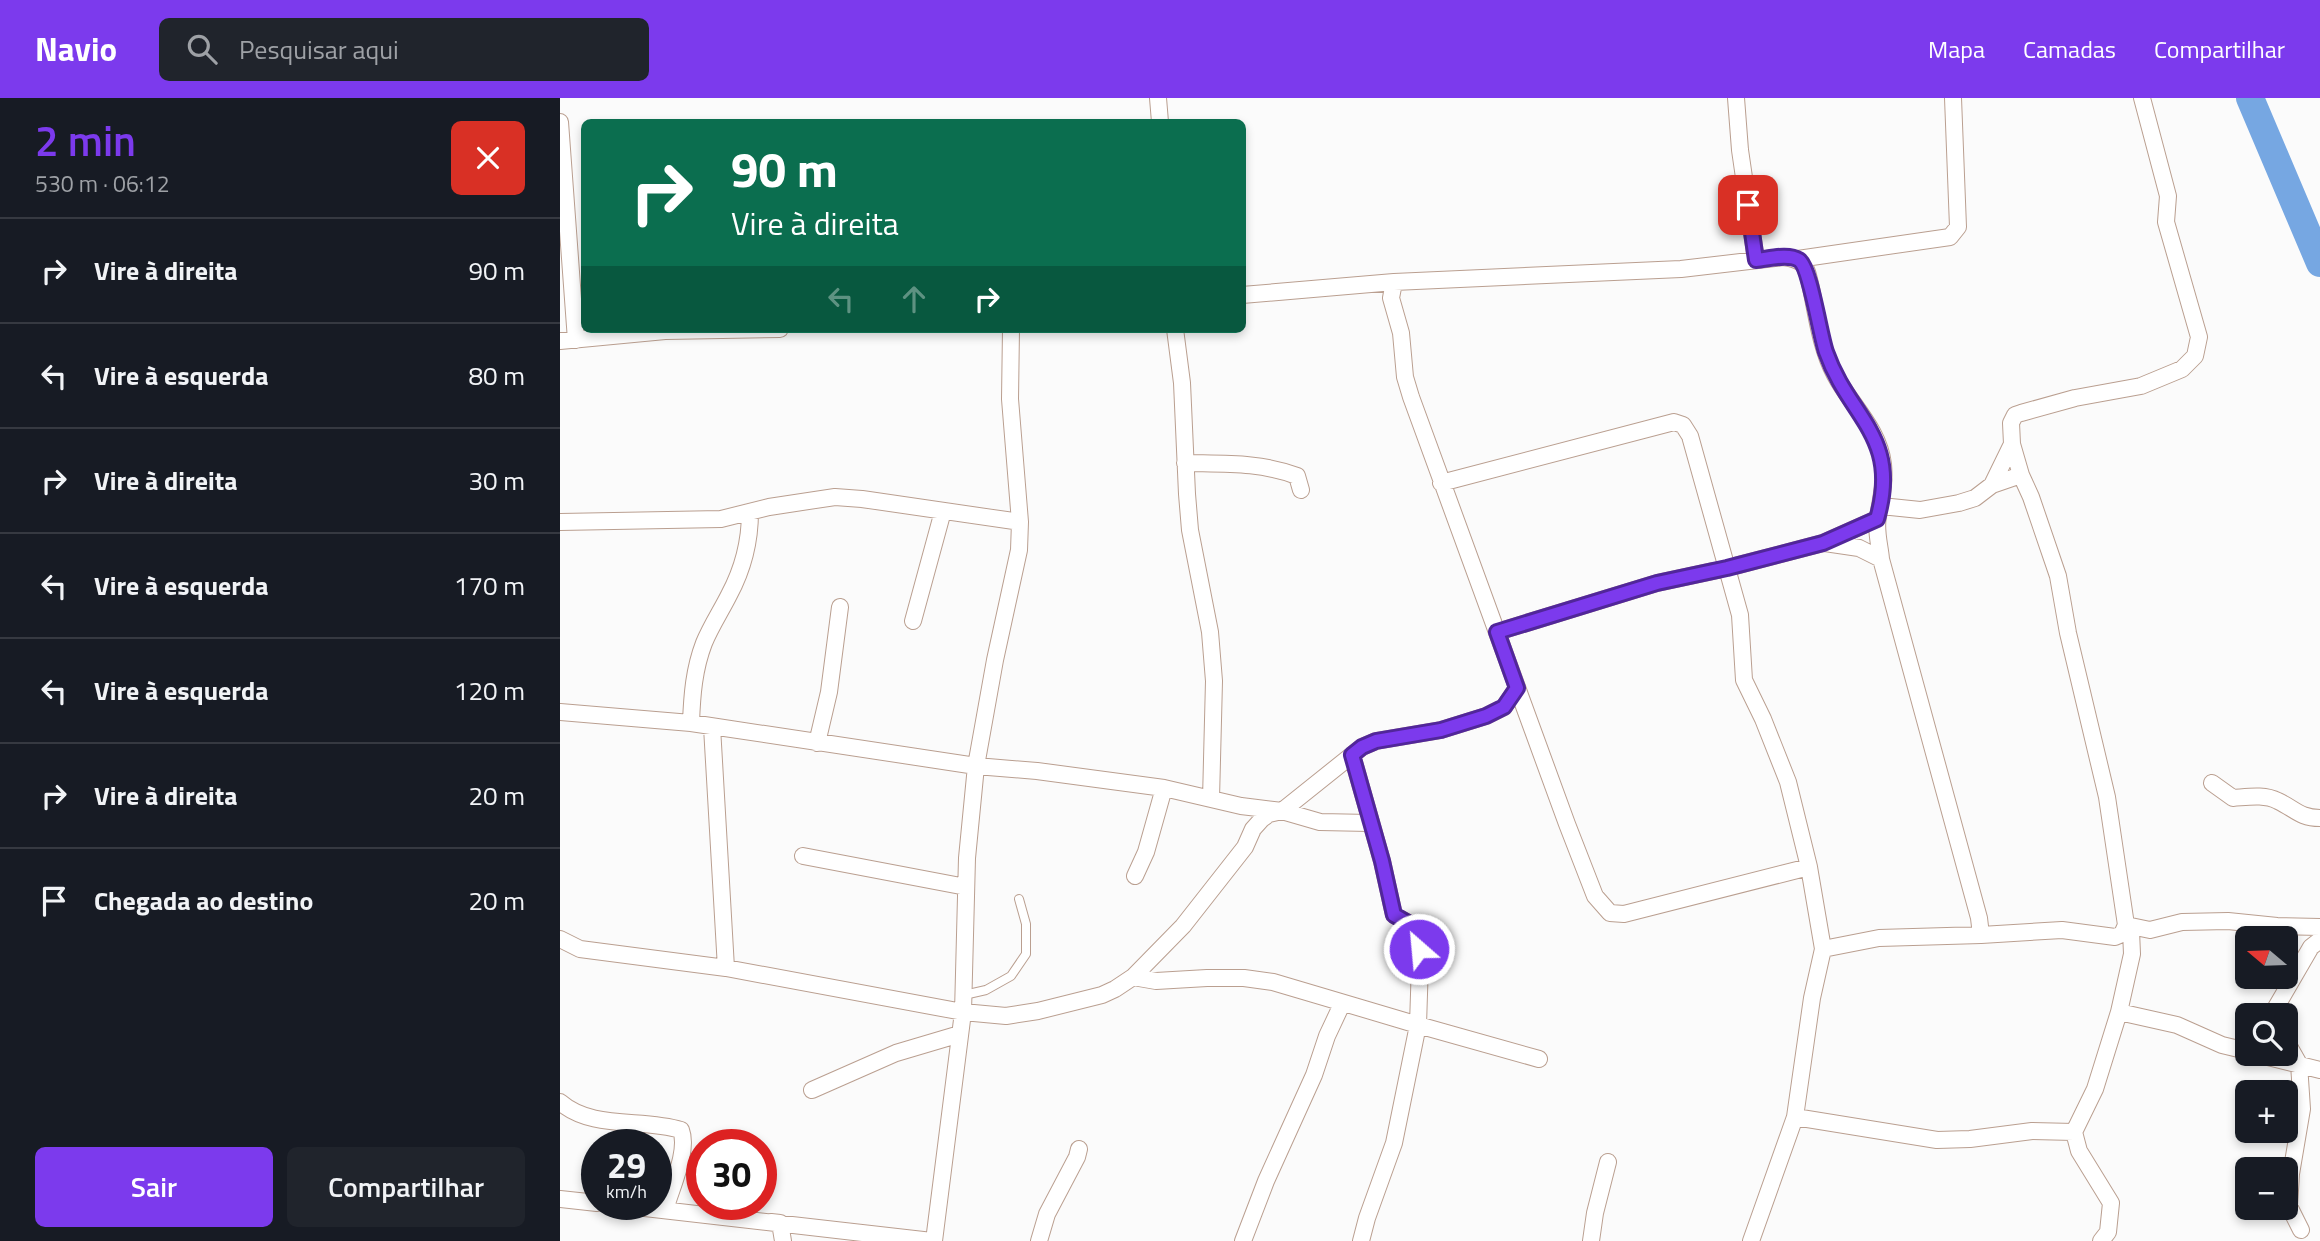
<!DOCTYPE html>
<html lang="pt">
<head>
<meta charset="utf-8">
<style>
  :root { --surface:#171b24; --page:#20242c; --text:#f1f3f6; --muted:#9ea1a6; --line:#363941; --accent:#7c3aed }
  body { margin:0; font-family:"Titillium Web",sans-serif; background:var(--page); color:var(--text); height:100vh; display:flex; flex-direction:column; font-size:26px; white-space:nowrap }
  * { box-sizing:border-box; margin:0 }
  p { font-size:23px; color:var(--muted) }
  .icon { flex:none; width:38px; height:38px; fill:none; stroke:currentColor; stroke-width:2; stroke-linecap:round; stroke-linejoin:round }
  .map { position:relative; flex:1; overflow:hidden }
  .panel { display:flex; flex-direction:column; background:var(--surface); width:560px }
  .panel>* { flex:none }
  .hud { position:absolute; left:21px; top:21px; width:665px; height:214px; border-radius:10px; box-shadow:0 4px 10px #0003; background:#0b6e4f; color:#fff; overflow:hidden }
  .needle { width:46px; rotate:289deg }
  .controls { position:absolute; left:1675px; top:828px; display:grid; gap:14px }
  .controls a { display:grid; place-items:center; width:63px; height:63px; border-radius:10px; background:var(--surface); box-shadow:0 4px 10px #0003; font-size:35px }
  .speed { position:absolute; left:21px; top:1031px; display:flex; gap:14px; font-size:35px; font-weight:700; text-align:center }
  .speed>* { display:grid; place-content:center; width:91px; height:91px; border-radius:50%; background:var(--surface); box-shadow:0 4px 10px #0003; line-height:1 }
  .speed small { font-size:18px; font-weight:400 }
  .speed .limit { border:10px solid #d22; background:#fff; color:#111 }
  .pin { position:absolute; display:grid; place-items:center; width:60px; height:60px; color:#fff; margin:-30px; border-radius:14px; box-shadow:0 4px 10px #0006 }
  .me { position:absolute; width:77px; margin:-38px; rotate:333deg; stroke-linejoin:round; filter:drop-shadow(0 0 5px #0008) }
  .turn { display:flex; align-items:center; gap:24px; height:147px; padding:0 35px; font-size:32px }
  .turn .icon { width:91px; height:91px; stroke-width:2.5 }
  .turn b { display:block; font-size:49px; line-height:60px }
  .lanes { display:flex; align-items:center; height:66px; padding:0 35px; background:#0003; justify-content:center; gap:35px; direction:ltr }
  .lanes .off { opacity:.35 }
  .round { display:grid; place-items:center; flex:none; width:74px; height:74px; border-radius:10px; background:var(--page) }
  .headline { display:flex; align-items:center; justify-content:space-between; height:119px; padding:0 35px }
  h1 { font-size:42px; font-weight:600; line-height:52px; color:var(--accent) }
  .cta { display:flex; gap:14px; margin-top:auto; padding:14px 35px }
  .cta a { flex:1; height:80px; border-radius:10px; background:var(--accent); color:#fff; font-size:28px; font-weight:600; line-height:80px; text-align:center }
  .cta a+a { background:var(--page); color:var(--text) }
  ul { padding:0; list-style:none }
  li { display:flex; align-items:center; gap:21px; height:105px; padding:0 35px; border-top:2px solid var(--line) }
  li div { flex:1 }
  li b { display:block; font-size:26px }
  li em { font-style:normal }
  header { display:flex; align-items:center; gap:42px; box-sizing:border-box; height:98px; padding:0 35px; background:var(--accent); color:#fff }
  header strong { font-size:33px }
  nav { display:flex; gap:38px; margin-inline-start:auto; font-size:24px }
  .search { width:490px; height:63px; background:var(--page); display:flex; align-items:center; gap:18px; box-sizing:border-box; padding:0 24px; border-radius:10px; color:var(--muted); font-size:26px }
  main { display:flex; flex:1; min-height:0 }
  .map>svg:first-child { display:block }
  .lines { fill:none; stroke-linecap:round; stroke-linejoin:round }
  .river { stroke:#76a7e2; stroke-width:28 }
  .lane-casing { stroke:#ba9f90; stroke-width:10 }
  .street-casing { stroke:#ba9f90; stroke-width:18 }
  .lane { stroke:#fff; stroke-width:8 }
  .street { stroke:#fff; stroke-width:16 }
  .route-casing { stroke:#51269a; stroke-width:18 }
  .route { stroke:#7c3aed; stroke-width:12 }
</style>
</head>
<body>
<header>
<strong>Navio</strong>
<div class="search"><svg class="icon" aria-label="search" viewBox="0 0 24 24"><circle cx="10" cy="10" r="6"/><path d="M15 15l6 6"/></svg>Pesquisar aqui</div>
<nav><a>Mapa</a><a>Camadas</a><a>Compartilhar</a></nav>
</header>
<main>
<section class="panel">
<div class="headline"><div><h1>2 min</h1><p>530 m · 06:12</p></div><a class="round" style="background:#d93025;color:#fff"><svg class="icon" aria-label="close" viewBox="0 0 24 24"><path d="M6 6l12 12M18 6L6 18"/></svg></a></div>
<ul>
<li><svg class="icon" aria-label="right" viewBox="0 0 24 24"><path d="M7 20v-9h11M14 6l5 5-5 5"/></svg><div><b>Vire à direita</b></div><em>90 m</em></li>
<li><svg class="icon" aria-label="left" viewBox="0 0 24 24"><path d="M17 20v-9H6M10 6l-5 5 5 5"/></svg><div><b>Vire à esquerda</b></div><em>80 m</em></li>
<li><svg class="icon" aria-label="right" viewBox="0 0 24 24"><path d="M7 20v-9h11M14 6l5 5-5 5"/></svg><div><b>Vire à direita</b></div><em>30 m</em></li>
<li><svg class="icon" aria-label="left" viewBox="0 0 24 24"><path d="M17 20v-9H6M10 6l-5 5 5 5"/></svg><div><b>Vire à esquerda</b></div><em>170 m</em></li>
<li><svg class="icon" aria-label="left" viewBox="0 0 24 24"><path d="M17 20v-9H6M10 6l-5 5 5 5"/></svg><div><b>Vire à esquerda</b></div><em>120 m</em></li>
<li><svg class="icon" aria-label="right" viewBox="0 0 24 24"><path d="M7 20v-9h11M14 6l5 5-5 5"/></svg><div><b>Vire à direita</b></div><em>20 m</em></li>
<li><svg class="icon" aria-label="arrive" viewBox="0 0 24 24"><path d="M6 21V4h12l-3 4 3 4H6"/></svg><div><b>Chegada ao destino</b></div><em>20 m</em></li>
</ul>
<div class="cta"><a>Sair</a><a>Compartilhar</a></div>
</section>
<div class="map">
<svg width="1760" height="1143" viewBox="0 0 1760 1143">
  <rect width="100%" height="100%" fill="#fbfbfb"/>
  <g class="lines">
    <path class="river" d="M1690,0l70,165"/>
    <defs>
      <path id="lane" d="M404,897l22,-5 25,-14 15,-22v-30l-7,-25"/>
      <path id="street" d="M598,0l2,24
        M1176,0l4,52 16,110
        M0,24l16,218
        M1238,161l152,-22 8,-10 -5,-129
        M834,184l-3,16 10,35 4,44 6,20 156,427 28,72 15,17 14,1 185,-47
        M682,197l152,-13 287,-13 102,-12c23,3 23,9 28,31 6,29 10,61 24,87 16,30 44,54 48,89 2,19 -2,35 -5,53 -3,13 2,29 3,42l98,359 2,17 -102,3 -56,11
        M615,231l7,54 5,111 3,36 20,102 4,49 -3,118
        M0,243l105,-10 115,-2
        M625,365c38,1 76,-1 112,13l4,14
        M881,385l233,-61 9,3 7,11 50,179 4,65 19,39 25,63 21,85 14,82 -11,49 -17,119 -44,124
        M1432,387l20,-41
        M1321,408l39,4 39,-7 16,-5 17,-13 29,-10
        M0,424l161,-3 48,-12 66,-10 27,2 158,23
        M1265,445l34,5 22,11
        M353,523l30,-110
        M937,534l160,-49 70,-15 96,-25 54,-24
        M0,614l131,11 285,43 61,5 127,17 77,18 41,5 38,11 50,1
        M131,625c1,-28 3,-54 13,-80 7,-17 17,-32 25,-48 14,-26 21,-54 21,-83
        M152,629l14,241
        M257,645l12,-51 11,-85
        M792,657l30,106 12,54 21,12 5,36 -2,62 121,34
        M1652,685l21,15c15,-1 31,-4 45,3 17,8 22,17 42,17
        M243,758l163,31
        M575,778l11,-24 18,-64
        M1566,827l24,5 32,-8 46,-1 49,5 43,1
        M1421,837l81,-5 53,7 7,-3 4,-9 -19,-128 -39,-164 -10,-57 -27,-79 -10,-22 -9,-31 -1,-21 4,-8 6,-2 54,-15 66,-12 41,-17 13,-13 4,-19 -33,-115 2,-26 -26,-98
        M0,841l20,10 146,19 237,44 43,4 32,-5 64,-16 13,-6 18,-12 50,-51 62,-79 8,-18 9,-10 7,-5 13,-3 80,-64 14,-6 65,-11 45,-14 18,-9 13,-19
        M573,879l23,4 51,-3h37l29,4 145,43 -24,118 -27,75 -6,23
        M1559,914l58,13 45,20 25,6
        M1717,917l-2,-6 36,-62 9,-7
        M1726,943l13,23 3,45 -11,65 -2,32 12,24
        M1696,956l64,16
        M252,992l84,-37 64,-19
        M0,1004c32,28 82,16 121,28 8,21 -10,58 -16,80
        M1235,1019l142,23 33,-1 62,-8 42,1
        M0,1101l37,4
        M50,1106l322,37
        M211,1124l9,1 3,18
        M374,1143l29,-229 4,-154 9,-92 19,-106 24,-110 1,-28 -10,-123 1,-70
        M479,1143l8,-27 30,-57 2,-8
        M683,1143l23,-60 48,-106 13,-39 15,-32
        M1031,1143l4,-28 13,-51
        M1541,1143l7,-9 3,-29 -32,-52 -5,-19 21,-43 24,-77 13,-58 -1,-23 -5,-6"/>
    </defs>
    <use href="#lane" class="lane-casing"/>
    <use href="#street" class="street-casing"/>
    <use href="#lane" class="lane"/>
    <use href="#street" class="street"/>
  </g>
  <g class="lines">
    <defs>
      <path id="route" d="M859,851l-4,-22 -21,-12 -12,-54 -30,-106 10,-8 14,-6 65,-11 45,-14 18,-9 13,-19 -20,-56 160,-49 70,-15 96,-25 54,-24c24,-83 -28,-101 -51,-167 -6,-17 -16,-85 -27,-92 -11,-7 -31,-1 -43,0l-8,-55"/>
    </defs>
    <use href="#route" class="route-casing"/>
    <use href="#route" class="route"/>
  </g>
</svg>
<div class="controls">
<a><svg class="needle" viewBox="-14 -14 28 28"><path d="M0-13l5 13h-10z" fill="#e53935"/><path d="M0 13l5-13h-10z" fill="#9ea1a6"/></svg></a>
<a><svg class="icon" aria-label="search" viewBox="0 0 24 24"><circle cx="10" cy="10" r="6"/><path d="M15 15l6 6"/></svg></a>
<a>+</a>
<a>−</a>
</div>
<div class="speed"><div>29<small>km/h</small></div><div class="limit">30</div></div>
<div class="pin" style="left:1188px;top:107px;background:#d93025"><svg class="icon" aria-label="arrive" viewBox="0 0 24 24"><path d="M6 21V4h12l-3 4 3 4H6"/></svg></div>
<svg class="me" style="left:859px;top:851px" viewBox="-20 -20 40 40"><circle r="17" fill="#7c3aed" stroke="#fff" stroke-width="3"/><path d="M0-11L8 9 0 5-8 9z" fill="#fff"/></svg>
<div class="hud">
<div class="turn"><svg class="icon" aria-label="right" viewBox="0 0 24 24"><path d="M7 20v-9h11M14 6l5 5-5 5"/></svg><div><b>90 m</b>Vire à direita</div></div>
<div class="lanes"><svg class="icon off" aria-label="left" viewBox="0 0 24 24"><path d="M17 20v-9H6M10 6l-5 5 5 5"/></svg><svg class="icon off" aria-label="ahead" viewBox="0 0 24 24"><path d="M12 20V5M6 11l6-6 6 6"/></svg><svg class="icon" aria-label="right" viewBox="0 0 24 24"><path d="M7 20v-9h11M14 6l5 5-5 5"/></svg></div>
</div>
</div>
</main>
</body>
</html>
